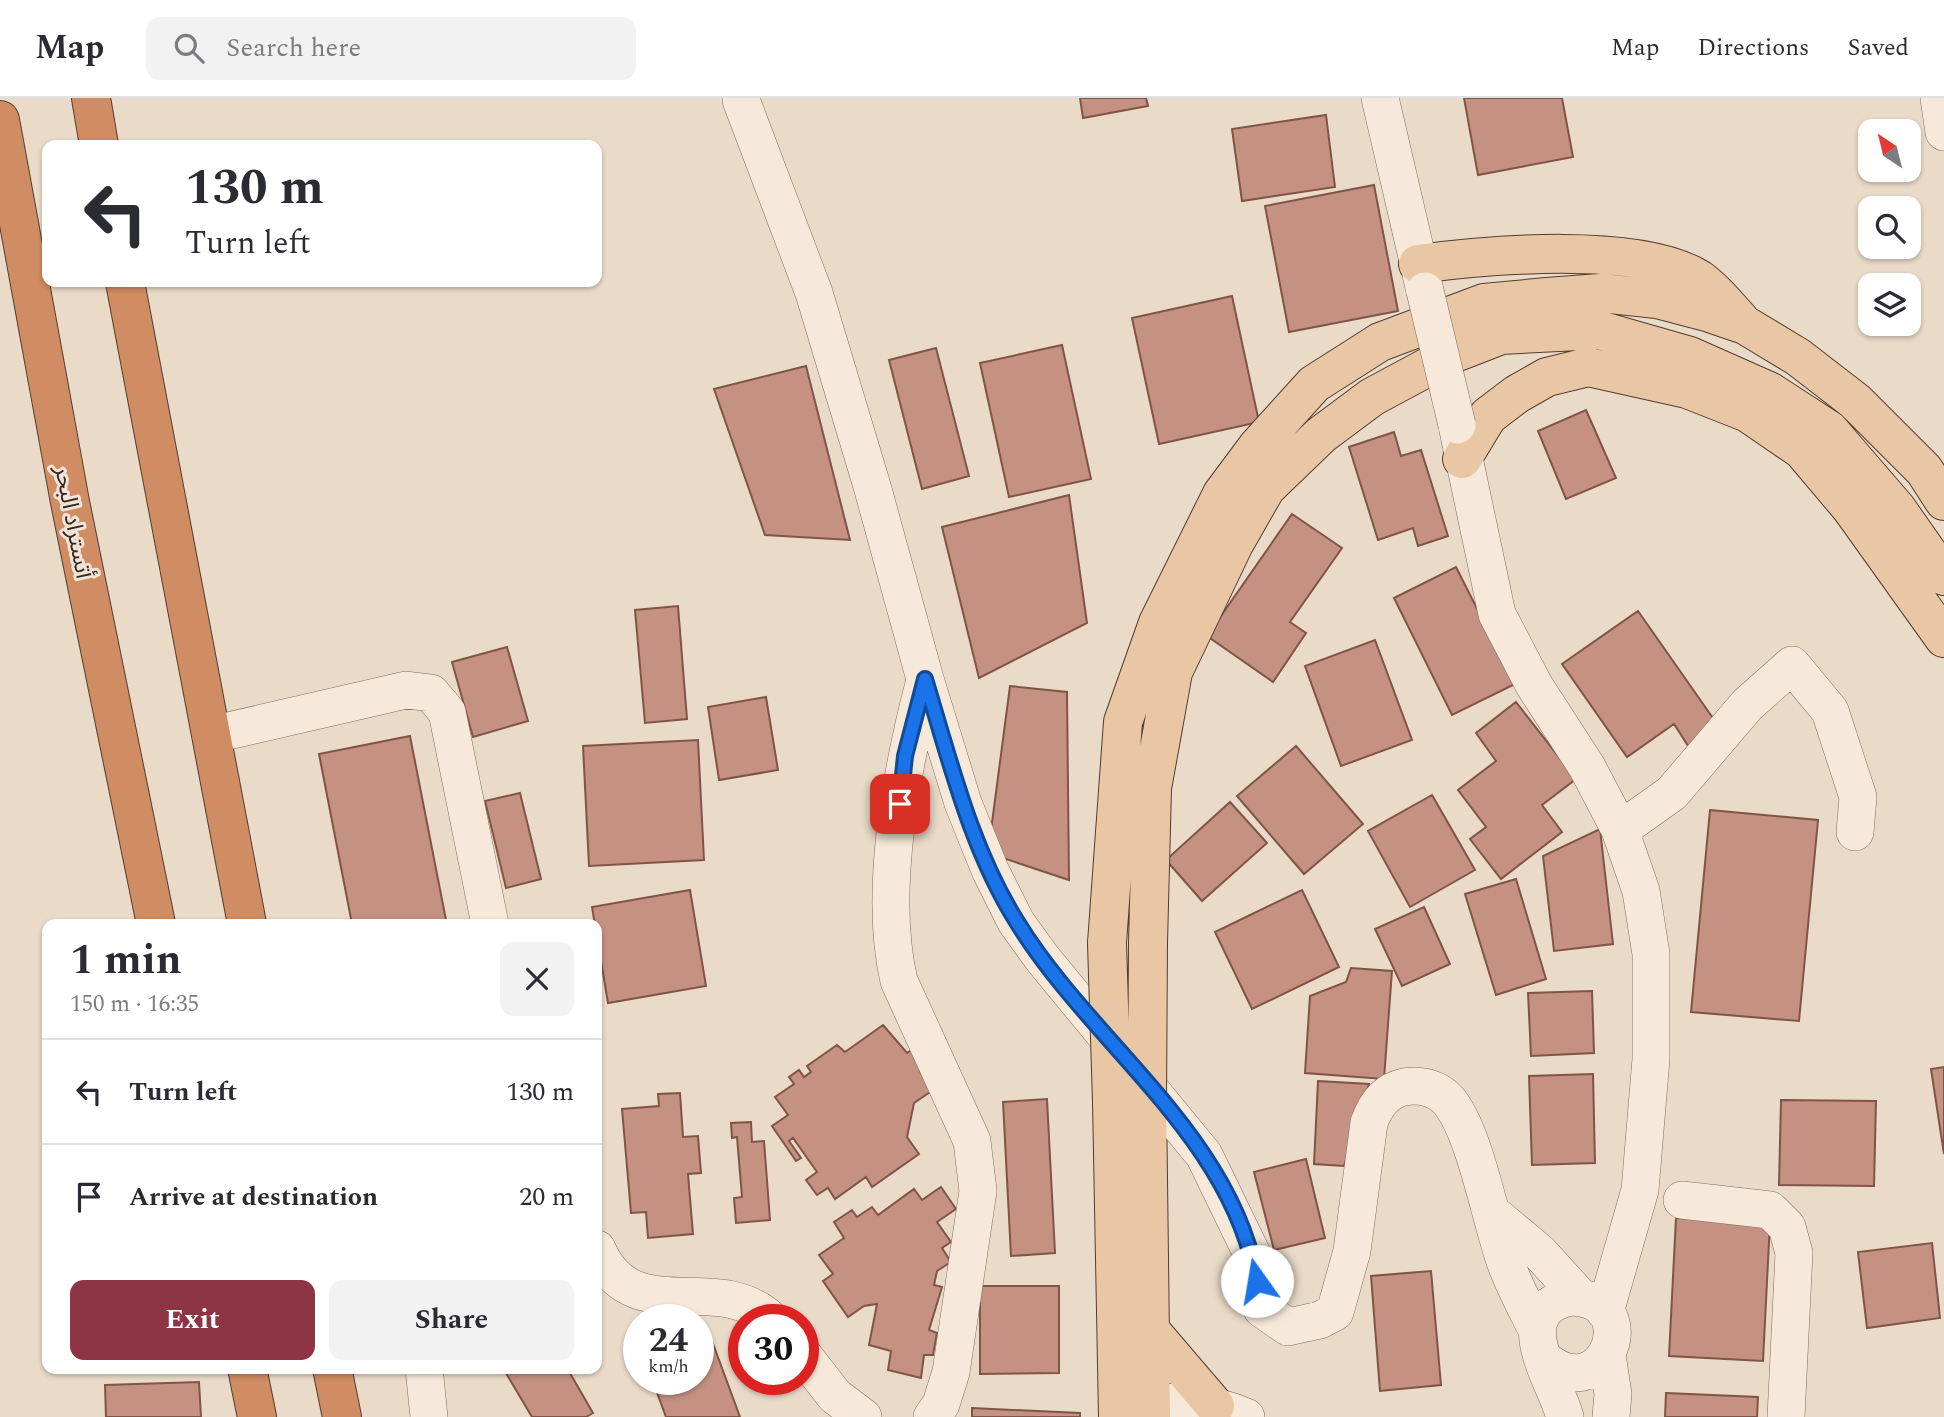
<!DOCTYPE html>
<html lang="en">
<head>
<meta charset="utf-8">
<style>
  :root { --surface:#fff; --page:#f2f2f3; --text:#2b2b33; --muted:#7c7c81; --line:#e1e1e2; --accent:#8d3545 }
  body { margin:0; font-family:Spectral,"Noto Sans Arabic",serif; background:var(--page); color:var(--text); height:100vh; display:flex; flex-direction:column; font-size:26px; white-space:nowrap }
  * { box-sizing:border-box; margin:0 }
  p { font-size:23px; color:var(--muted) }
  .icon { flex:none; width:38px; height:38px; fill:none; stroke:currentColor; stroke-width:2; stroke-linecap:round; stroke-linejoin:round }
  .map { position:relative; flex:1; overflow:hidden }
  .side { position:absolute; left:42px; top:821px; width:560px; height:455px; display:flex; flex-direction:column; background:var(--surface); border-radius:14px; box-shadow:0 2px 5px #0004 }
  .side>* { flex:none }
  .top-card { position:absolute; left:42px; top:42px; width:560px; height:147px; border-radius:14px; box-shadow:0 2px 5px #0004; background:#fff; color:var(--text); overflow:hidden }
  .needle { width:46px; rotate:325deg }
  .fabs { position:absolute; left:1858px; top:21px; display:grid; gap:14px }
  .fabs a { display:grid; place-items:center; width:63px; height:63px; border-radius:14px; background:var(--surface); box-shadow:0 2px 5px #0004; font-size:35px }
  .speed { position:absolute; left:623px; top:1206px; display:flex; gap:14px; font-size:35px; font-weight:700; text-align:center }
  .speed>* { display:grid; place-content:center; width:91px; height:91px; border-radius:50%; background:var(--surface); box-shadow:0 2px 5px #0004; line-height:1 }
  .speed small { font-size:18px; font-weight:400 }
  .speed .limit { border:10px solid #d22; background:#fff; color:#111 }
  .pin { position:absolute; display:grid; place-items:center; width:60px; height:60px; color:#fff; margin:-30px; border-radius:14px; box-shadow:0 4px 10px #0006 }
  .me { position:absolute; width:77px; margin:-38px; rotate:347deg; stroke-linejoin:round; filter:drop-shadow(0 0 5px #0008) }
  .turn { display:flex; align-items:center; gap:24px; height:147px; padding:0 28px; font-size:32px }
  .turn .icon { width:91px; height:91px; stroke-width:2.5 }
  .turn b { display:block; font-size:49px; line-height:60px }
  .round { display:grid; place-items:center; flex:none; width:74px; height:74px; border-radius:14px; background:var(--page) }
  .summary { display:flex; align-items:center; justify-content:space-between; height:119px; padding:0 28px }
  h1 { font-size:42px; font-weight:700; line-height:52px }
  .primary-button { display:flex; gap:14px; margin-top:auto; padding:14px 28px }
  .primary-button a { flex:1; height:80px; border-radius:14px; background:var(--accent); color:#fff; font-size:28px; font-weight:700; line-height:80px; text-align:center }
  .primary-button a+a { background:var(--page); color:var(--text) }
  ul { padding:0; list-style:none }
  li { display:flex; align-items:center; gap:21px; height:105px; padding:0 28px; border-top:2px solid var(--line) }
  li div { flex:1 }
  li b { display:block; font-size:26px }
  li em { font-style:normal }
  header { display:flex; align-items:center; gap:42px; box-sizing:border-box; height:98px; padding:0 35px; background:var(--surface); border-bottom:2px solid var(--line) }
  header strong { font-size:33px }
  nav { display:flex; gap:38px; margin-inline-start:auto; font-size:24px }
  .search { width:490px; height:63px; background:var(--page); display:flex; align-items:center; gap:18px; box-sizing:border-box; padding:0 24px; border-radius:14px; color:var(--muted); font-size:26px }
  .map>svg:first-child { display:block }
  .building { fill:#c49182; stroke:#815447; stroke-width:2 }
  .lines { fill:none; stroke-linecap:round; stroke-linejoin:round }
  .minor-casing { stroke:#846c5f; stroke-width:38 }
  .major-casing { stroke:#533c32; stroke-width:40 }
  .highway-casing { stroke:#533c32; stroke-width:40 }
  .minor { stroke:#f6e9da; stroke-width:37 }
  .major { stroke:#e9c7a4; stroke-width:38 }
  .highway { stroke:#d08c62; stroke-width:38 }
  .minor-bridge-casing { stroke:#846c5f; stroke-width:38; stroke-linecap:butt }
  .major-bridge-casing { stroke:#533c32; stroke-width:40; stroke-linecap:butt }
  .minor-bridge { stroke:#f6e9da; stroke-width:37 }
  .major-bridge { stroke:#e9c7a4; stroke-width:38 }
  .route-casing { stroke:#114b97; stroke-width:18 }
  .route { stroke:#1a73e8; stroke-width:12 }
  .labels { text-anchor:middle; stroke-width:6; stroke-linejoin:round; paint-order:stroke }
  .street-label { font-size:23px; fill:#362721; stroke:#f2e5d7 }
</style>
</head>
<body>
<header>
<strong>Map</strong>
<div class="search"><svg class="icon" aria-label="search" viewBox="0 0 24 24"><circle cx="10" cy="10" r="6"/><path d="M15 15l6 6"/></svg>Search here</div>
<nav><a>Map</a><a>Directions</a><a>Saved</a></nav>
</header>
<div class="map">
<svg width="1944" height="1319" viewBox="0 0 1944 1319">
  <rect width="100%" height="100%" fill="#eadac8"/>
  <path class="building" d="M1080,0h66l2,8 -65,12z
    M1464,0h98l11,59 -95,18z
    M1326,17l9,72 -93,14 -10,-72z
    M1374,87l24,126 -109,21 -24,-126z
    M1232,198l27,126 -100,22 -27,-126z
    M1062,247l29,134 -82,18 -29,-134z
    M936,250l33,128 -47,13 -33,-129z
    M806,268l44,174 -85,-5 -51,-146z
    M1586,312l30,68 -50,21 -28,-68z
    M1394,334l7,24 20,-6 27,86 -30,10 -5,-18 -35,12 -29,-93z
    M1069,397l18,128 -108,55 -37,-151z
    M1292,416l50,34 -52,74 16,11 -33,49 -66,-46z
    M1456,469l59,117 -63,31 -58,-117z
    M678,508l9,113 -42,4 -10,-113z
    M1638,513l84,120 -30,21 -18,-28 -47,33 -65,-93z
    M1375,542l37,100 -71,26 -36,-100z
    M507,549l21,74 -55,16 -21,-75z
    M1010,588l57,6 2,188 -81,-27z
    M766,599l12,73 -59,10 -11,-73z
    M1516,604l60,77 -34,26 20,27 -61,47 -31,-40 16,-12 -28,-37 38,-29 -20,-28z
    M410,638l36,184 -19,4h-75l-33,-170z
    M698,642l6,120 -115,6 -6,-120z
    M1296,648l67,78 -59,50 -67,-78z
    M520,695l21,86 -35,9 -21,-87z
    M1432,697l43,75 -65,37 -42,-76z
    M1230,704l37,41 -65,58 -36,-41z
    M1710,712l108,10 -19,201 -108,-9z
    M1600,731l13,115 -59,7 -11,-95z
    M1516,781l30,100 -50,16 -31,-101z
    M690,792l16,96 -98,17 -16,-96z
    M1302,792l37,77 -87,42 -37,-77z
    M1424,809l26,57 -48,22 -27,-57z
    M1351,870l41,3 -8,108 -79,-6 5,-77 36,-14z
    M1592,893l2,62 -63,3 -3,-63z
    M883,927l24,28 6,-4 13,18 -6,4 13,19 -19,13 -7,34 12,17 -47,33 -6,-10 -31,22 -7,-11 -11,7 -11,-15 11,-8 -24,-34 -4,3 12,17 -5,3 -24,-35 16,-11 -13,-18 19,-13 -5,-7 10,-7 5,7 7,-5 -4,-6 30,-21 8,7z
    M1944,969v87l-13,-85z
    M1593,976l2,89 -63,2 -3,-89z
    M1318,983l51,3 -25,82 -30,-2z
    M680,995l3,44 15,-1 3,37 -13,1 5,60 -45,4 -2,-26 -15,1 -9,-104 37,-3 -1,-12z
    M1047,1001l8,154 -44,3 -8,-154z
    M1781,1002l95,1 -2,85 -95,-1z
    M751,1024l1,20 12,-1 6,79 -34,3 -2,-25 8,-1 -5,-60 -5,1 -1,-15z
    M1306,1061l19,79 -51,12 -20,-78z
    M941,1089l15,22 -19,13 14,20 -9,6 9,14 -14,9 -3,14 8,2 -13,43 8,3 -4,22h-9l-3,23 -33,-8 3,-19 -22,-6 8,-41 -13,2 -16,11 -25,-36 10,-7 -14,-19 25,-17 -10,-16 18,-12 5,7 15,-10 6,8 36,-26 8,11z
    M1676,1120l94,4 -7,139 -94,-5z
    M1932,1145l8,75 -73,10 -9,-76z
    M1431,1173l10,114 -61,6 -9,-115z
    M980,1188h79v87l-79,1z
    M708,1232l32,87h-74l-14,-38h46v-46z
    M503,1270h64l26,45 -7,4h-54z
    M199,1284l2,35h-95l-1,-32z
    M1666,1295l92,4 -1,20h-92z
    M972,1310l108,5v4h-108z"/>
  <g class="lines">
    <defs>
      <path id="minor" d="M1380,0l45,193
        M1939,0l5,34
        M741,2l73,193 58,193 53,193 38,124 27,67 26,52 26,36 162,197 48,99 10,55 26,18 32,-7 15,-8 17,-61 17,-128c6,-17 16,-32 35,-36 16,-3 33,1 44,13 27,31 42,119 57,161 8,23 20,45 31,67
        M1458,332l39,184 37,71 53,82 33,63 21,61 10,63v105l-11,131 -35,122
        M925,582c-23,87 -47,212 -26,301l73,160 6,50 -27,181 -10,32 -9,13
        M211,637l195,-45 25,3 16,19 43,212
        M1620,732l52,-37 75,-88 45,-40 38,46 28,86 -3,35
        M1682,1102l88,10 17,17 7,26 -8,164
        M1491,1114l48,40 41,45
        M597,1151c36,83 119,19 174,71
        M803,1257l32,41 28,21
        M1607,1257l6,39 -2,23
        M1543,1260c56,50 97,-41 46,-58 -9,-3 -17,-4 -26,-1 -54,18 -7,84 2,118
        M424,1270l5,49
        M1121,1309c42,-7 85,-8 125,10"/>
      <path id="major" d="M1418,166c69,-9 221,-23 281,15 16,11 29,28 42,42
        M1462,361l26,-43 29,-22 30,-17 41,-10 99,22 61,24 54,37 49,58 93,130
        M1107,845l16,-221 35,-99 64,-129 35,-47 57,-63 66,-42 104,-39 63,-6 54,-4 56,6 53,14 35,12 53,32 57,44 69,69 20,31
        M1148,845l4,-155 21,-116 61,-128 32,-56 55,-53 51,-38 80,-43 49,-19 98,-5 91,26 79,35 60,39 68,79 47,67
        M1147,1002l4,317
        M1112,1003l6,316
        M1150,1232l65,76"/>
      <path id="highway" d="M91,0l8,47
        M0,22l70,382 86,422
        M125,184l122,642
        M247,1270l10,49
        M332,1270l10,49"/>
    </defs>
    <use href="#minor" class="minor-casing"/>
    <use href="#major" class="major-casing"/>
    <use href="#highway" class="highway-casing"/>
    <use href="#minor" class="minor"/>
    <use href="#major" class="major"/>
    <use href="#highway" class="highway"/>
    <defs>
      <path id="minor-bridge" d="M1425,193l32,134"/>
      <path id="major-bridge" d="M1107,845l5,158
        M1147,1002l1,-157"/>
    </defs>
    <use href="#minor-bridge" class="minor-bridge-casing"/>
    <use href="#major-bridge" class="major-bridge-casing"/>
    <use href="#minor-bridge" class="minor-bridge"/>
    <use href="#major-bridge" class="major-bridge"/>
  </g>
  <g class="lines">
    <defs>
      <path id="route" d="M900,706l5,-48 20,-77c25,82 46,170 92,243 74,121 214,212 240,359"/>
    </defs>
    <use href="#route" class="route-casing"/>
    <use href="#route" class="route"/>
  </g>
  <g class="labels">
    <g class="street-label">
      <text transform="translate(74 424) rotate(79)" y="8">أتستراد البحر</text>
    </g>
  </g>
</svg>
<div class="fabs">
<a><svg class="needle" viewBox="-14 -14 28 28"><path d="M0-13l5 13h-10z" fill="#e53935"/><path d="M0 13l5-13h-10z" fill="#7c7c81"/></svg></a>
<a><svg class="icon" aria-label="search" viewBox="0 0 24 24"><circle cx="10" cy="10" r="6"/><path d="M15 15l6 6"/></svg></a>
<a><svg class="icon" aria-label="layers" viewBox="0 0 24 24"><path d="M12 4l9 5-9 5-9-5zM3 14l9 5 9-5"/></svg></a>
</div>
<div class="speed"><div>24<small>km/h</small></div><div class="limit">30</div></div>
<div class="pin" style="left:900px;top:706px;background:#d93025"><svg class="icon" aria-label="arrive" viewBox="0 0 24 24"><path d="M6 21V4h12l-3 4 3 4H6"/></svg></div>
<svg class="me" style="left:1257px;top:1183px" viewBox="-20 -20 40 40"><circle r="19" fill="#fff"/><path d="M0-13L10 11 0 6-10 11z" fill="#1a73e8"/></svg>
<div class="top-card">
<div class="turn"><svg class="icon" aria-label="left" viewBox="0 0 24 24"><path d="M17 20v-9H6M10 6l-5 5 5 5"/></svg><div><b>130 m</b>Turn left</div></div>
</div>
<section class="side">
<div class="summary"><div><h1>1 min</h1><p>150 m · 16:35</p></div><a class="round"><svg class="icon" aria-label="close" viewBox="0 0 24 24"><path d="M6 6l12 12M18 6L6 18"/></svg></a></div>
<ul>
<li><svg class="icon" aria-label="left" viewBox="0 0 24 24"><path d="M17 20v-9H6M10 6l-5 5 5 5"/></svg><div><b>Turn left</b></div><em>130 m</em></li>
<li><svg class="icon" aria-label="arrive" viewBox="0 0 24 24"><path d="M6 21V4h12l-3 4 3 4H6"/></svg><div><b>Arrive at destination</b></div><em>20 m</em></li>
</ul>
<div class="primary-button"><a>Exit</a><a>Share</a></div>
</section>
</div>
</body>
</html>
